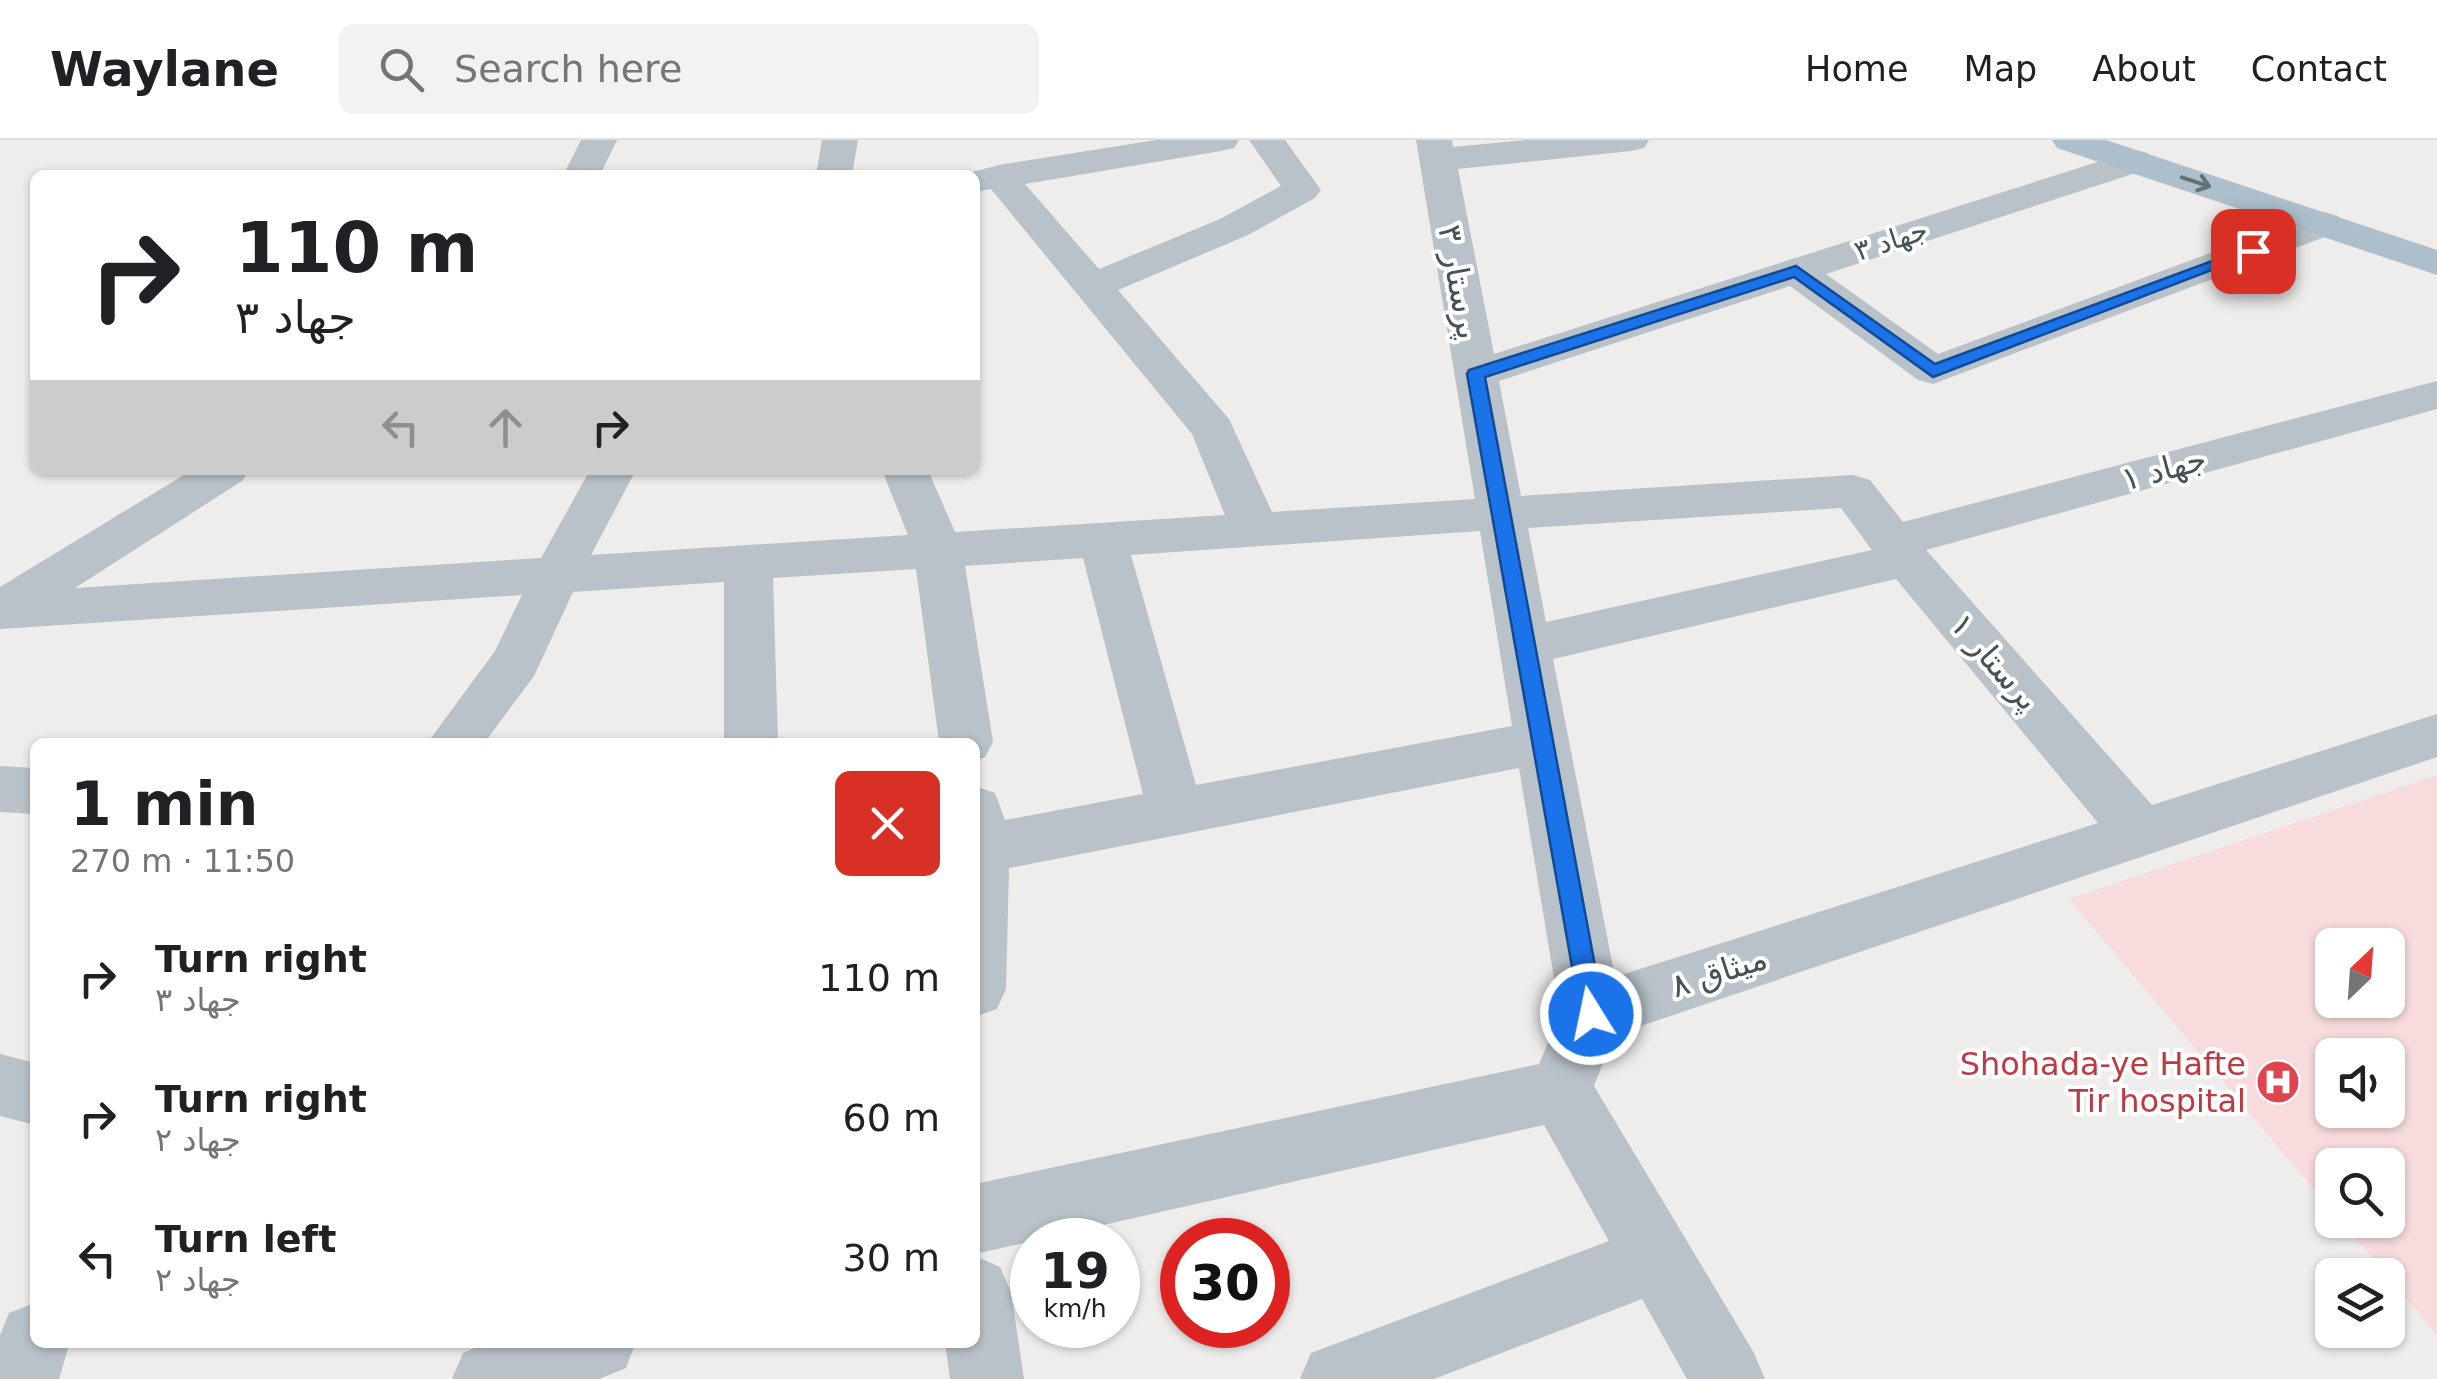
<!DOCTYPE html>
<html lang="en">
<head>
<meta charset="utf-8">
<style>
  :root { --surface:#fff; --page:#f2f2f2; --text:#202124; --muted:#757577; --line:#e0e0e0 }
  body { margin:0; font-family:"DejaVu Sans","Noto Sans Arabic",sans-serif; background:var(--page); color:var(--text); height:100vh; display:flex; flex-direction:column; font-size:38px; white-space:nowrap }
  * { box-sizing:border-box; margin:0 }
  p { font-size:32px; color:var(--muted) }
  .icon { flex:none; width:55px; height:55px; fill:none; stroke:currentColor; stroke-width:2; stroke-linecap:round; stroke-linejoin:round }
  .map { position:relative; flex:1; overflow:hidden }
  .drawer { position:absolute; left:30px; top:598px; width:950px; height:610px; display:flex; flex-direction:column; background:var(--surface); border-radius:15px; box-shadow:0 2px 8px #0004 }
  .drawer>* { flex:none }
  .guide { position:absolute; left:30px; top:30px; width:950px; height:305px; border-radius:15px; box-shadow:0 2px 8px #0004; background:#fff; color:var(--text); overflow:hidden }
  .needle { width:65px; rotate:25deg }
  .fabs { position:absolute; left:2315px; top:788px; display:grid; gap:20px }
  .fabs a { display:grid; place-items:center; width:90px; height:90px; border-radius:15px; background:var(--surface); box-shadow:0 2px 8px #0004; font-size:50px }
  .speed { position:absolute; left:1010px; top:1078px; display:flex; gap:20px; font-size:50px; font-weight:700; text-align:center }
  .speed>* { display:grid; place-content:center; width:130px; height:130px; border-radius:50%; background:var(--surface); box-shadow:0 2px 8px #0004; line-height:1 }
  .speed small { font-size:25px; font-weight:400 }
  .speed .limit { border:15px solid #d22; background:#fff; color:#111 }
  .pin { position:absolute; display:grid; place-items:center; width:85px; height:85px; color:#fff; margin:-42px; border-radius:20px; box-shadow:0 5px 15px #0006 }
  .me { position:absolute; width:110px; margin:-55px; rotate:350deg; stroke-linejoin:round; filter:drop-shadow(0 0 8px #0008) }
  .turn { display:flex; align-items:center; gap:35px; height:210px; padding:0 40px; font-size:45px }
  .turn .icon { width:130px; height:130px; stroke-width:2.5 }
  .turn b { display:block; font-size:70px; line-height:85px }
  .lanes { display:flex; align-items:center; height:95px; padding:0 40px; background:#0003; justify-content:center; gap:50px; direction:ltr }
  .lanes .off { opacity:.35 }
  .round { display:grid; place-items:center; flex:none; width:105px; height:105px; border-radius:15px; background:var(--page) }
  .summary { display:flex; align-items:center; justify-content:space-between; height:170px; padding:0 40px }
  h1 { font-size:60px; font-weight:600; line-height:75px }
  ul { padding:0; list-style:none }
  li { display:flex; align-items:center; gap:30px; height:140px; padding:0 40px }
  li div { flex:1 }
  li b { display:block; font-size:38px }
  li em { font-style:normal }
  header { display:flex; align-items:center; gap:60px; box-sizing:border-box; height:140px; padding:0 50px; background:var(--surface); border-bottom:2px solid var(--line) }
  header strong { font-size:48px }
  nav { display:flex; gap:55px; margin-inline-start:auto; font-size:35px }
  .search { width:700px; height:90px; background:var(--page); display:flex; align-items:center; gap:25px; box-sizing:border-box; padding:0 35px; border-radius:15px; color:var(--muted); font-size:38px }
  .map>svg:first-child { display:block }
  .medical { fill:#f8dcdd; fill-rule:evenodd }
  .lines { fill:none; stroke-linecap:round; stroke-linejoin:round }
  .minor { fill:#b8c2c8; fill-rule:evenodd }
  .major { fill:#adbfca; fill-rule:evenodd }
  .oneway { stroke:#65727a }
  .route { fill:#1a73e8; stroke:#114b97; stroke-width:2.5 }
  .labels { text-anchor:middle; stroke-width:8; stroke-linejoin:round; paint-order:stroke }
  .far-street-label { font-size:28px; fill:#465158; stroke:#fff }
  .street-label { font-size:32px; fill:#465158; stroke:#fff }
  .health-label { font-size:32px; fill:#be3a42; stroke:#fff; text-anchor:end }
</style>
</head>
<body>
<header>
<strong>Waylane</strong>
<div class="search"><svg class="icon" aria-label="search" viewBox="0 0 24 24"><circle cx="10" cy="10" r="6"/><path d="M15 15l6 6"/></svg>Search here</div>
<nav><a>Home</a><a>Map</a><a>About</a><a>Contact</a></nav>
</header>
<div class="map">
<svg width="2437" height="1239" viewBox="0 0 2437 1239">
  <rect width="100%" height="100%" fill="#efecec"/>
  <path class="medical" d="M2437,635v560l-97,-115h48v-55h-56v46l-263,-312zM2332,805h56v55h-56zM2332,915h56v55h-56z"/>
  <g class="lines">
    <path class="minor" d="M581,0h36l-17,35 -36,-1z
      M822,0h36l-6,35h-36z
      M1156,0h83l-5,8 -13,3 -196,33 74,85 121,-50 61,-33 -32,-46h36l36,50 -6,8 -67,37 -130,55 111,129 43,93 203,-13 -59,-359h36l1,7 73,-7h123l-5,8 -13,3 -173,18 36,185 641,-204 13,3 5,8 -5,8 -322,105 112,80 372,-138 14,-4 14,4 5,8 -5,8 -405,152 -15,-4 -128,-94 -291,95 22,115 332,-21 17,5 33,42 534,-141v28l-511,141 226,255 285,-91v43l-823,278 -20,51 160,267 11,26h-78l-45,-80 -208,80h-134l11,-26 298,-112 -65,-116 -569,129v-70l564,-120 21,-50 -41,-246 -510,100 -3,121 -9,20 -22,8v-231l20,7 10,27 138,-26 -60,-236 -118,8 28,176 -8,15 -10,4v-19h-36l-23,-173 -143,9 5,164h-54v-160l-151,10 -39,84 -49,66h-57l67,-91 27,-56 -522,34v-42l192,-117h57l-7,11 -167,107 466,-30 49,-88h46l-45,85 317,-20 -26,-65h46l27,62 270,-17 -33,-81 -201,-245 -16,3v-17h-14l38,-10zM1841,368l31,42 -326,72 -18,-94zM1480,391l32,195 -316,59 -65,-230zM1896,439l202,244 -483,154 -62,-318z
      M0,626l35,2v46l-35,-2z
      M0,914l35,9v62l-35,-9z
      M975,1116l25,11 11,25 13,87h-74l-5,-37h30z
      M35,1163v39h35l-11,37h-59v-44l9,-22z
      M488,1202h148l-10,26 -27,11h-147l11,-26z"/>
    <path class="major" d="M2052,0h54l331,110v25l-380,-127z"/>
  </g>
  <defs><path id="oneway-shaft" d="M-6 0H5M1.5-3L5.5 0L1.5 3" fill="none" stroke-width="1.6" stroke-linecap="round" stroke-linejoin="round" transform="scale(2.5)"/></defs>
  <use class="oneway" href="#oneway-shaft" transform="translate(2196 42) rotate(18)"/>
  <path class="route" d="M2247,108l14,3 -328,126 -139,-100 -309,100 119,637 -4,9 -9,3 -9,-3 -115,-649 2,-4 327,-104 139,98z"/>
  <defs>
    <symbol id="hospital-disc" viewBox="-11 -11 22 22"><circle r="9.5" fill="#e0444e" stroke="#fff"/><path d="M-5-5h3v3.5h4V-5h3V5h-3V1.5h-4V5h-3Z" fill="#fff"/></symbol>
  </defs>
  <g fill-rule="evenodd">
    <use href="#hospital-disc" x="2253" y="917" width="50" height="50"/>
  </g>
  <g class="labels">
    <g class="far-street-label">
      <text transform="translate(1891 100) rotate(-18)" y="10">جهاد ۳</text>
    </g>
    <g class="street-label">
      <text transform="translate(1459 142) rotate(80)" y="11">پرستار ۳</text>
      <text transform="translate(2164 329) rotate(-15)" y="11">جهاد ۱</text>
      <text transform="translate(1995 522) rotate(49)" y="11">پرستار ۱</text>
      <text transform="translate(1719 832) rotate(-18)" y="11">میثاق ۸</text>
    </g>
    <g class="health-label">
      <text x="2246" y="935">Shohada-ye Hafte<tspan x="2246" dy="37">Tir hospital</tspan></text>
    </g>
  </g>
</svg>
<div class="fabs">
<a><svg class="needle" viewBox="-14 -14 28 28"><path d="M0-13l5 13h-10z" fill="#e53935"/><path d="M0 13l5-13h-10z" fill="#757577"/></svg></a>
<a><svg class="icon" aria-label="sound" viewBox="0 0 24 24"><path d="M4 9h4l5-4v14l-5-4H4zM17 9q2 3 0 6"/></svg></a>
<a><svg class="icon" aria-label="search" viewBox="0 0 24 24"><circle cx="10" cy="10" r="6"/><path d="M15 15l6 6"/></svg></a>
<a><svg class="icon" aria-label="layers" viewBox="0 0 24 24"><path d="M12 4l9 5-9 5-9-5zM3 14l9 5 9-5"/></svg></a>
</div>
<div class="speed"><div>19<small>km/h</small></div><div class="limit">30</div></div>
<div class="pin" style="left:2253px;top:111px;background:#d93025"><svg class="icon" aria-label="arrive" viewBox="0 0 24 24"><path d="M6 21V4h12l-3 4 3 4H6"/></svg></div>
<svg class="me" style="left:1591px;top:874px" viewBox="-20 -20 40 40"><circle r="17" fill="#1a73e8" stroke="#fff" stroke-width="3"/><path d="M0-11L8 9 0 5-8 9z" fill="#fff"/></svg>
<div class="guide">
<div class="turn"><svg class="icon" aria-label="right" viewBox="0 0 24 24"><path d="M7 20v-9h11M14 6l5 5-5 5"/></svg><div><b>110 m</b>جهاد ۳</div></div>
<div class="lanes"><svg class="icon off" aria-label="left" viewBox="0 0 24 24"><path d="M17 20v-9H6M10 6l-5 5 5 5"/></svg><svg class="icon off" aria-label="ahead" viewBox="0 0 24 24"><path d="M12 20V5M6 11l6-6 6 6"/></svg><svg class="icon" aria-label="right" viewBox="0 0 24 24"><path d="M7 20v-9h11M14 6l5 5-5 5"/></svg></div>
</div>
<section class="drawer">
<div class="summary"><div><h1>1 min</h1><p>270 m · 11:50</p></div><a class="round" style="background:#d93025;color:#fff"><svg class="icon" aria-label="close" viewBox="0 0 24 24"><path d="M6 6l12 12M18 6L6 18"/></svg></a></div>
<ul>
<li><svg class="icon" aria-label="right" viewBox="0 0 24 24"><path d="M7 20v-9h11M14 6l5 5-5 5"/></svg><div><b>Turn right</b><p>جهاد ۳</p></div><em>110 m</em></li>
<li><svg class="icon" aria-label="right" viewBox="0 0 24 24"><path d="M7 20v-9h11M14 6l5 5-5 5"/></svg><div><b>Turn right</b><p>جهاد ۲</p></div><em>60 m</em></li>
<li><svg class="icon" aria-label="left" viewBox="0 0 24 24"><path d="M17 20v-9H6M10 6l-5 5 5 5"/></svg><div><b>Turn left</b><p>جهاد ۲</p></div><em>30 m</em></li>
</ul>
</section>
</div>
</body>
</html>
